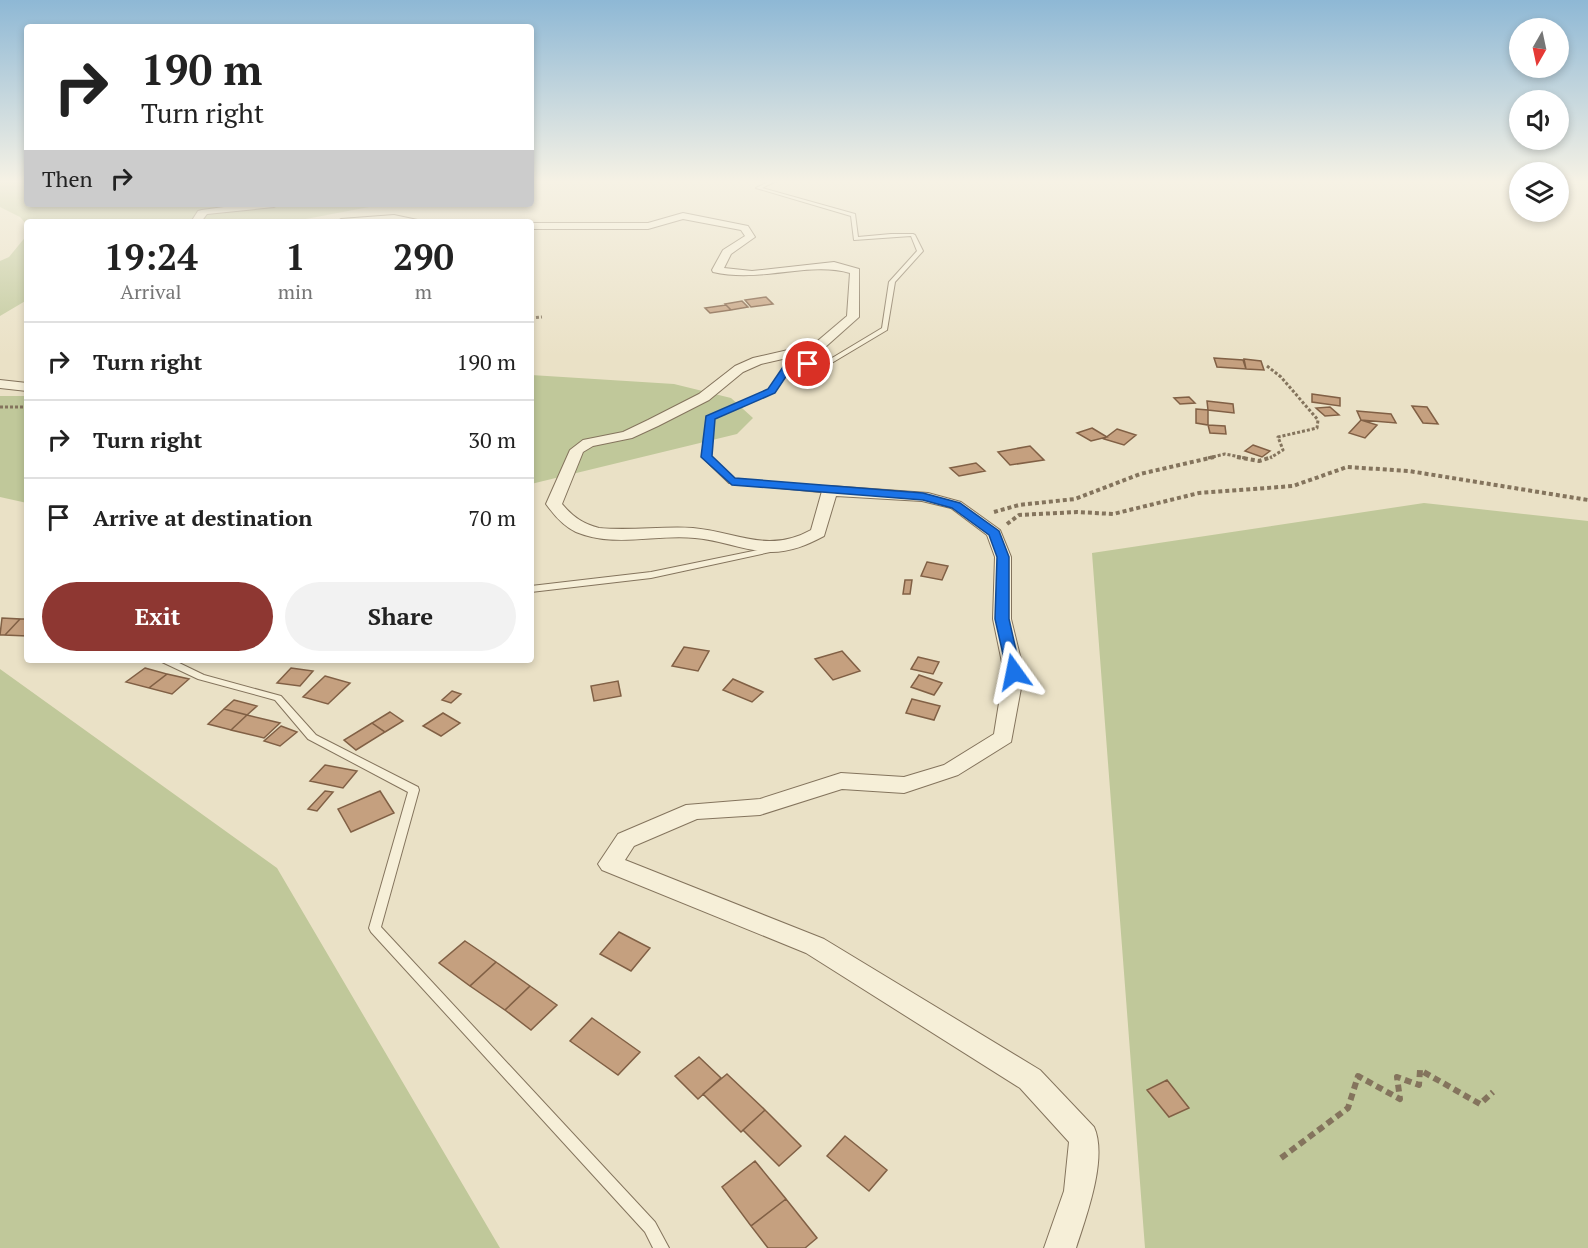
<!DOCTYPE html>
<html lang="en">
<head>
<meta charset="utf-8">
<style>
  :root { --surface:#fff; --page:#f2f2f2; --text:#222; --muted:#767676; --line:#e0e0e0; --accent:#8e3732 }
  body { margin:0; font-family:"PT Serif",serif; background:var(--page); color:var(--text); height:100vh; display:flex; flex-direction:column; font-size:22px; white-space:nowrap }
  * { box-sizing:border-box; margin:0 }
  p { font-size:20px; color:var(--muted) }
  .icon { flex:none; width:33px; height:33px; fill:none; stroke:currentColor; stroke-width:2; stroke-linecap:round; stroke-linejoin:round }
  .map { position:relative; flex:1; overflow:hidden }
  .side { position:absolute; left:24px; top:219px; width:510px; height:444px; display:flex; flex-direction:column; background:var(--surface); border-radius:6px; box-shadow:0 3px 9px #0003 }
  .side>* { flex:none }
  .hud { position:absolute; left:24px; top:24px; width:510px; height:183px; border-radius:6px; box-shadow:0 3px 9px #0003; background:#fff; color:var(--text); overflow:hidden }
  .needle { width:39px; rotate:189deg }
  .buttons { position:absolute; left:1509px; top:18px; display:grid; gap:12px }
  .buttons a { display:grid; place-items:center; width:60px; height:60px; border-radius:50%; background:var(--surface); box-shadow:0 3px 9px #0003; font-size:30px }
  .pin { position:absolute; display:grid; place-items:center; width:51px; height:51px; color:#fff; margin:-26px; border:3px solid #fff; border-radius:50%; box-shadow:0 2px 6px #0007 }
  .me { position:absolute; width:66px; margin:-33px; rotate:348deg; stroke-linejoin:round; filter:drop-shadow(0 0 4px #0008) }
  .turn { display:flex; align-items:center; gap:21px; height:126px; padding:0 18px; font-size:27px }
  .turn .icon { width:78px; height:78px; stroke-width:2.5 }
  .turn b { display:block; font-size:42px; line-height:51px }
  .then { display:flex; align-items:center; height:57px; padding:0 18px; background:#0003; gap:12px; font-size:22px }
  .eta { display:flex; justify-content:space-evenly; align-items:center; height:102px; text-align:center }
  .eta b { font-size:36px; font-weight:700; line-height:42px }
  .primary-button { display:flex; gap:12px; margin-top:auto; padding:12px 18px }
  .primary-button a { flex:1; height:69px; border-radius:36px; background:var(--accent); color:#fff; font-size:24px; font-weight:700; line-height:69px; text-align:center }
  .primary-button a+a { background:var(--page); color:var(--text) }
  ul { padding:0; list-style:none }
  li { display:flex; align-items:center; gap:18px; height:78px; padding:0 18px; border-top:2px solid var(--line) }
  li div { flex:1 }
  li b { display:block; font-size:22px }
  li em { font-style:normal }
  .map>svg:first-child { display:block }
  .green { fill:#c0c89a }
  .building { fill:#c5a07f; stroke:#816045; stroke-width:1.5 }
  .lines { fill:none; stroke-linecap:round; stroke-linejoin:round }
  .lane-casing { stroke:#84745d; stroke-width:2 }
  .street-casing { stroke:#84745d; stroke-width:2 }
  .path-far2 { stroke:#84745d; stroke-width:3; stroke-dasharray:3 2; stroke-linecap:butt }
  .path-far1 { stroke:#84745d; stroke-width:4; stroke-dasharray:4 3; stroke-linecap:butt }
  .path { stroke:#84745d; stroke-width:6; stroke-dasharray:7 4.5; stroke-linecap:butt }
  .lane { fill:#f6efd8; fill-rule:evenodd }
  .street { fill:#f6efd8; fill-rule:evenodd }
  .route { fill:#1a73e8; stroke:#114b97; stroke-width:1.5 }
</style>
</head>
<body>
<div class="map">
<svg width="1588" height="1248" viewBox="0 0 1588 1248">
  <rect width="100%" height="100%" fill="#eae1c6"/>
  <path class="green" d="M0,181h27v23h358l-95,18h-263v3l-7,-8 -20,-10z
    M27,235v65l-27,16v-55l9,-4z
    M531,375l143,9 57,14 22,20 -16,16 -206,50z
    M0,396h27v107l-27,-6z
    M1424,503l164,18v727h-443l-53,-695z
    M0,669l277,199 223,380h-500z"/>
  <path class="building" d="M766,297l7,7 -22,3 -6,-7z
    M742,301l6,6 -17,3 -6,-6z
    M726,305l5,5 -21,3 -5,-5z
    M1214,358l29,2 3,9 -29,-2z
    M1244,359l17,2 3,9 -18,-1z
    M1312,394l28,4v8l-28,-4z
    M1189,397l6,6 -15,1 -6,-6z
    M1207,401l26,3 1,9 -26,-3z
    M1412,406l15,1 11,17 -15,-1z
    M1330,407l9,8 -14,1 -9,-8z
    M1196,409l12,1v15l-12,-2z
    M1357,411l34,3 5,9 -35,-3z
    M1361,420l16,5 -12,13 -16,-5z
    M1208,425l17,1 1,8 -16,-1z
    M1092,428l15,9 -16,4 -14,-8z
    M1117,429l19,6 -12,10 -20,-6z
    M1253,445l17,6 -8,6 -17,-6z
    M1030,446l14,14 -34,5 -12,-13z
    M976,463l9,8 -26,5 -9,-8z
    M927,562l21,4 -6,14 -21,-4z
    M905,580h7l-2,14h-7z
    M2,618l18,1 -15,16h-5z
    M20,619h7v17l-22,-1z
    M684,647l25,4 -11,20 -26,-5z
    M842,651l18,20 -27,9 -18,-21z
    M918,657l21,5 -6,12 -22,-5z
    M145,668l22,6 -18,14 -23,-6z
    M291,668l22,3 -13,15 -23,-3z
    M167,674l22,5 -17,15 -23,-6z
    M919,675l23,8 -8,12 -23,-8z
    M325,676l25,7 -22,21 -25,-7z
    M733,679l30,13 -11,10 -29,-12z
    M618,681l3,15 -27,5 -3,-15z
    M452,691l9,3 -10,9 -9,-3z
    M912,699l28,7 -6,14 -28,-7z
    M234,700l23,6 -10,9 -23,-6z
    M224,709l23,6 -16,15 -23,-6z
    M390,712l13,9 -18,11 -13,-9z
    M443,713l17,10 -19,13 -18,-10z
    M247,715l33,8 -16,15 -33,-8z
    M372,723l13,9 -29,18 -12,-10z
    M281,726l16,6 -17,14 -16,-5z
    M325,765l32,6 -14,17 -33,-7z
    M325,791l8,1 -16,19 -9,-2z
    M380,791l14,22 -43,19 -13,-23z
    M619,932l31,16 -19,23 -31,-17z
    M465,941l31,21 -26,24 -31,-23z
    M496,962l34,24 -25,24 -35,-24z
    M530,986l27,19 -26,25 -26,-20z
    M592,1018l48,34 -22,23 -48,-34z
    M699,1057l22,21 -23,21 -23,-23z
    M727,1074l38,36 -24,22 -38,-38z
    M1167,1080l22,28 -20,9 -22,-27z
    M765,1110l36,36 -22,20 -36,-36z
    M845,1136l42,34 -18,21 -42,-35z
    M755,1161l31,38 -35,27 -29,-39z
    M786,1199l31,39 -12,10h-37l-17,-22z"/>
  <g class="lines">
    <defs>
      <path id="lane" d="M770,181h6l-14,7 93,26 3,23 33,-3h22l2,1 8,16 -28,31 -8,48 -57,34 -40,4 -16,24 -61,27 -3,37 24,23 99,10 1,2 -4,2 -101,-10 -27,-26 5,-39 63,-28 16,-25 41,-4 55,-33 7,-46 28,-31 -6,-15 -57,4 -3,-24 -95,-28z
        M772,547l4,2 -1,2 -124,27 -120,14v-6l120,-14z
        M160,660h13l31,15 77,21 35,39 102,52 1,3 -38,137 274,295 14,26h-16l-8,-16 -274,-300 -2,-4 39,-136 -100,-53 -33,-39 -77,-21 -36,-17z"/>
      <path id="street" d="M246,204h33l-5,3 -67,7 -6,8h-10l7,-11 4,-1z
        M683,213l65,13 7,11 -24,17 -7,14 28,3 82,-9 25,7v48l-37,33 -61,14 -18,8 -34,28 -51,26 -26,12 -39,8 -10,6 -21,52c11,13 21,20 37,24 32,3 63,-2 94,0 44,4 75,26 118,2l11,-39 8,-5 98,7 33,9 39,28 11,27v62l13,53 -13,70 -53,33 -54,18 -62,-4 -82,26 -63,4 -63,27 -9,14 199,79 216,131 54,57c14,31 -8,90 -18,121h-32l20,-57 5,-49 -49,-54 -214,-135 -204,-83 -4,-6 20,-30 68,-29 74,-6 81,-26 63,4 40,-12 50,-31 10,-62 -11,-53 2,-62 -8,-22 -36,-27 -29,-7 -86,-5 -12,40c-17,9 -33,16 -53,16 -26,-1 -50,-12 -76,-14 -39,-4 -81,10 -119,-6 -13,-6 -22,-17 -30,-28l24,-54 13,-10 40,-8 25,-12 51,-26 36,-28 18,-8 61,-14 33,-28 3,-43c-41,-12 -89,10 -137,-1l-1,-2 11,-20 22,-14 -4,-6 -58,-11 -35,10h-117v-6h117z
        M394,215l33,7h-91l5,-3z
        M0,380l27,3v8l-27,-3z"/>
    </defs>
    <use href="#lane" class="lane-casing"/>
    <use href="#street" class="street-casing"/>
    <path class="path-far2" d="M531,318l11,-1
      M1267,366l14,11 37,43 -1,8 -39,9 5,13 -13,8
      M0,407h27
      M1208,458l17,-4 20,4"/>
    <path class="path-far1" d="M1237,457l22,4 13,-4
      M994,512l25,-7 56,-6 65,-25 74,-17
      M1007,524l12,-9 58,-3 36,2 86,-21 94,-7 54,-19 62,4 179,29"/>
    <path class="path" d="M1281,1158l67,-50 10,-32 42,23 -3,-22 22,8 1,-15 60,34 13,-12"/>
    <use href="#lane" class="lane"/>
    <use href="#street" class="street"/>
  </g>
  <linearGradient id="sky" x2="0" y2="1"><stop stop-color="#8eb8d5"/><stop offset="0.51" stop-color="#f6f2e5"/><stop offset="1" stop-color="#f6f2e5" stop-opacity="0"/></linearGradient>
  <rect width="1588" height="356" fill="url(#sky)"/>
  <path class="route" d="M808,361l5,3 -2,2 -20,3 -16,24 -60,26 -3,37 23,22 188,15 37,10 39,28 10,26v62l12,53 -2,3 -5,1 -7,-4 -12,-53 2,-62 -8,-22 -37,-27 -29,-8 -191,-15 -31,-28 5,-41 62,-27 17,-25z"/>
</svg>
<div class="buttons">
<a><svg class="needle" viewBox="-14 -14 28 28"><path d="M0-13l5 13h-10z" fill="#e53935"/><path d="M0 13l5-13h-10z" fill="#767676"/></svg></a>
<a><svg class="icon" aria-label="sound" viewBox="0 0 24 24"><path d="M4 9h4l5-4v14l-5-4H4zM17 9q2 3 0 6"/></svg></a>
<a><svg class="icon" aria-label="layers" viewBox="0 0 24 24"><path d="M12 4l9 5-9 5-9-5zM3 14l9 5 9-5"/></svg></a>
</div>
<div class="pin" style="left:808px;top:364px;background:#d93025"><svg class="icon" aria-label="arrive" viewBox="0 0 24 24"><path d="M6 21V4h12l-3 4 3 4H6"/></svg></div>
<svg class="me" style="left:1014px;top:672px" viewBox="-20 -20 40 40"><path d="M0-17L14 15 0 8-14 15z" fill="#1a73e8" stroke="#fff" stroke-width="4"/></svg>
<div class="hud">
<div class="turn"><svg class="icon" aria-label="right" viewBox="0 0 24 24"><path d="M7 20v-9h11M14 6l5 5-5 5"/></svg><div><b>190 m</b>Turn right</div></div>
<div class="then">Then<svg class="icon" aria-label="right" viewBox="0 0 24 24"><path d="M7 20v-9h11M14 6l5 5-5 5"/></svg></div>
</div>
<section class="side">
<div class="eta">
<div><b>19:24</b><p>Arrival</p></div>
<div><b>1</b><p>min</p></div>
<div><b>290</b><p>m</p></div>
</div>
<ul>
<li><svg class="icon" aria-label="right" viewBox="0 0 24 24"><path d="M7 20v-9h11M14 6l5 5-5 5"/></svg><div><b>Turn right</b></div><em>190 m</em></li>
<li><svg class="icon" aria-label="right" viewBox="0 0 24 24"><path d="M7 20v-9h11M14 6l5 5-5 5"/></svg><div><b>Turn right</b></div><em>30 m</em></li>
<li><svg class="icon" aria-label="arrive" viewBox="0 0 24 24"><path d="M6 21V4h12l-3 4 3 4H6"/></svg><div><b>Arrive at destination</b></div><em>70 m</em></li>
</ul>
<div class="primary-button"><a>Exit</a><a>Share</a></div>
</section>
</div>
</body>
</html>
